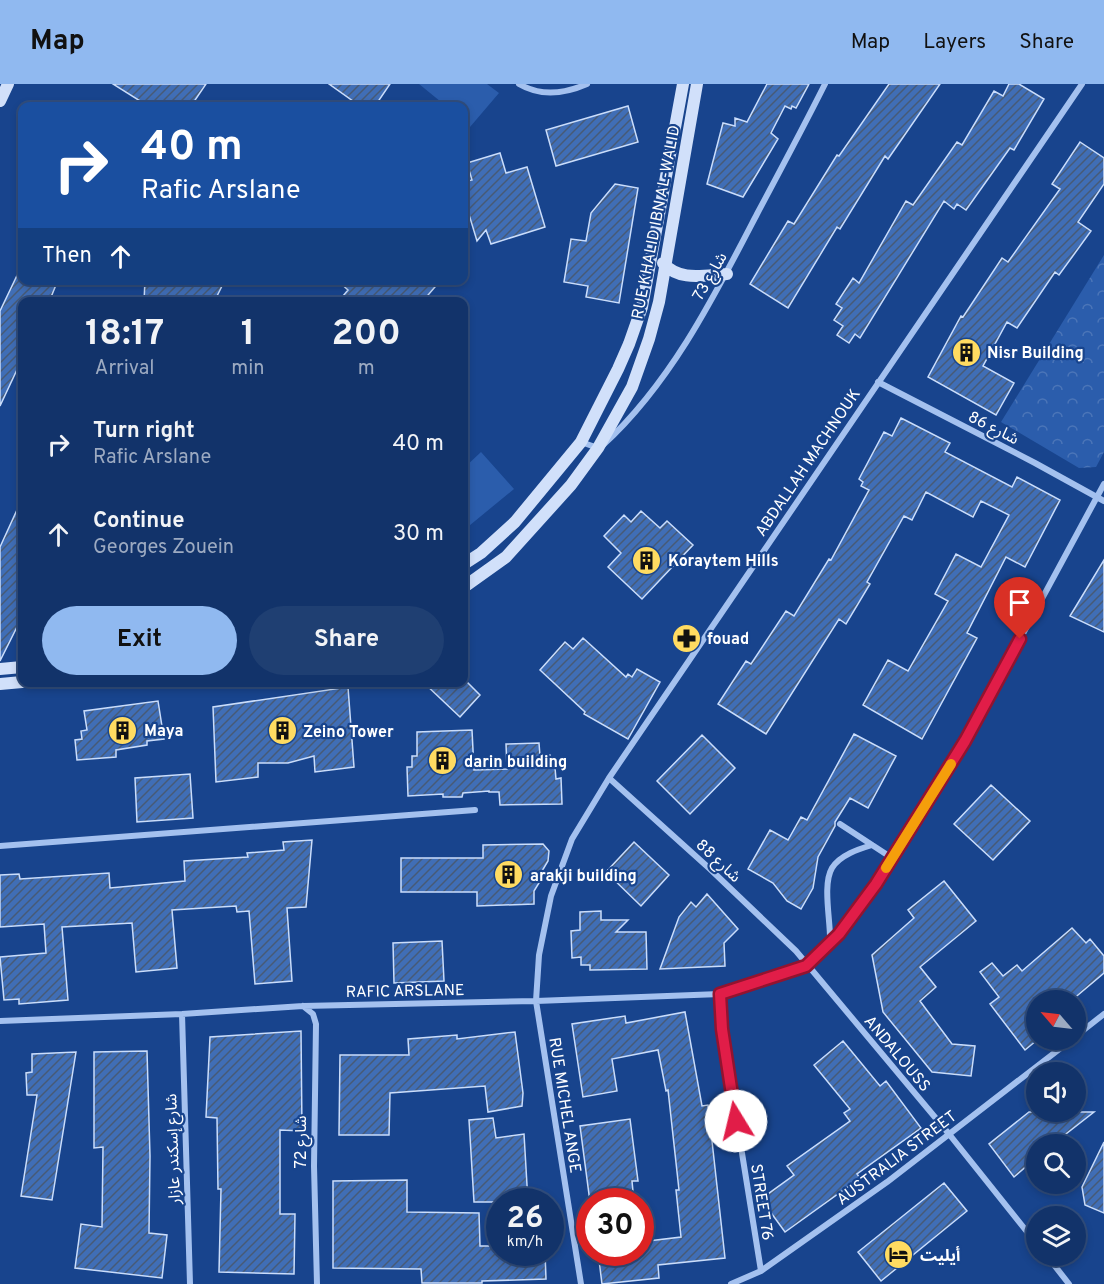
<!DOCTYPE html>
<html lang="en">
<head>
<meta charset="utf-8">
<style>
  :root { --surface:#12336a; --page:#1f3f72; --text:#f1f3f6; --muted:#9caac1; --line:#314e7e; --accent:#90b9f0 }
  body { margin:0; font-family:Overpass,"Noto Sans Arabic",sans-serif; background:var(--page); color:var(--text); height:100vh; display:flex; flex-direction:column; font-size:22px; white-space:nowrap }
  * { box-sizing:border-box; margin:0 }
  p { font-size:20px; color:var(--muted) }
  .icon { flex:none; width:33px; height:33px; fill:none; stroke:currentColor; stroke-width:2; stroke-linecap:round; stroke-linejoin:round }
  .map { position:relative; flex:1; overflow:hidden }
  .side { position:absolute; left:18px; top:213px; width:450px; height:390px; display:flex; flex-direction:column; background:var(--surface); border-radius:12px; box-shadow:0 3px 9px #0003,0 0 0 2px var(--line) }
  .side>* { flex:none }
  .guide { position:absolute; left:18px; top:18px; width:450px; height:183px; border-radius:12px; box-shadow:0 3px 9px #0003,0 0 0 2px var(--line); background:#1a4fa0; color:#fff; overflow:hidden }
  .needle { width:39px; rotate:298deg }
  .buttons { position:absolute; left:1026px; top:906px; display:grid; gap:12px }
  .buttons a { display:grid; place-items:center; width:60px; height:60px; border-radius:50%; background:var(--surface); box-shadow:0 3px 9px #0003,0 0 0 2px var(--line); font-size:30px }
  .speed { position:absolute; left:486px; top:1104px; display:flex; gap:12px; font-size:30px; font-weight:700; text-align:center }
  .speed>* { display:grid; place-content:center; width:78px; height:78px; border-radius:50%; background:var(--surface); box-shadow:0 3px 9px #0003,0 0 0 2px var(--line); line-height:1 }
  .speed small { font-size:15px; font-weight:400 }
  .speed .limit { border:9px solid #d22; background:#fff; color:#111 }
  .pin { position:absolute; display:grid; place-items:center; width:51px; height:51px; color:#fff; margin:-62px -26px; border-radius:50% 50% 50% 0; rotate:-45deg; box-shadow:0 0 6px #0007 }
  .pin .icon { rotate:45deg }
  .me { position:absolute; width:66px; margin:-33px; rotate:351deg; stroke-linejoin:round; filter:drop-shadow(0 0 4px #0008) }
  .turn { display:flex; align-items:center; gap:21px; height:126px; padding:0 24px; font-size:27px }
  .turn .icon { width:78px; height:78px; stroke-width:2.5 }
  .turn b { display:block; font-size:42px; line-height:51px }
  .then { display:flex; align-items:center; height:57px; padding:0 24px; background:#0003; gap:12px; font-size:22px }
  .eta { display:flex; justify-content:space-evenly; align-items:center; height:102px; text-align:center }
  .eta b { font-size:36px; font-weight:700; line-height:42px }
  .cta { display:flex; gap:12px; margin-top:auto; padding:12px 24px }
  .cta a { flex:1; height:69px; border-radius:36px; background:var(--accent); color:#111; font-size:24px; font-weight:700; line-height:69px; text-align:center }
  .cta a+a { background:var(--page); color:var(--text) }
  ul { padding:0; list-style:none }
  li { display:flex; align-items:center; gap:18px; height:90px; padding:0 24px }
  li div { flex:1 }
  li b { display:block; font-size:22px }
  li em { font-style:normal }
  header { display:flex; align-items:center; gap:36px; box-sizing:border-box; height:84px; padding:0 30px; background:var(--accent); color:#111 }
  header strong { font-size:28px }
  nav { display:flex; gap:33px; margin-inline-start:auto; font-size:21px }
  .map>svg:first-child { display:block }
  .park { fill:url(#park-crowns) }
  .pitch { fill:#2b5dac }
  .building { fill:url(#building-hatch); stroke:#caddfb; stroke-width:1.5 }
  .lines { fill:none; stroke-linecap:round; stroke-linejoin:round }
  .street { stroke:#a4c1ef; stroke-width:6 }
  .secondary { stroke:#d1e0fa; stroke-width:12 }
  .route-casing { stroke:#92132f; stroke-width:15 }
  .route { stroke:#e11d48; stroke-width:10 }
  .slow { stroke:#f59e0b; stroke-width:10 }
  .labels { text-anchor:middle; stroke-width:4.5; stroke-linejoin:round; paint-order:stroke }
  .street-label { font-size:16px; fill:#fff; stroke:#18448d }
  .poi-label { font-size:16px; font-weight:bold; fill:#fff; stroke:#18448d; text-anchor:start }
</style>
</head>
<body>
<header>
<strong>Map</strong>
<nav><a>Map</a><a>Layers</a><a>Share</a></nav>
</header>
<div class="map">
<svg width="1104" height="1200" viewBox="0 0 1104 1200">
  <defs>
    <pattern id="park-crowns" width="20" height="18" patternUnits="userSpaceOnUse" patternTransform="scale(1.5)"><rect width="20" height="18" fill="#2b5dac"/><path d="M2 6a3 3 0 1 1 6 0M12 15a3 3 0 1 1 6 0" fill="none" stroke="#4b75b8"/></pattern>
    <pattern id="building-hatch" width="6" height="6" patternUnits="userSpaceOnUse" patternTransform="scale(1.5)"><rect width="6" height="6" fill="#406eb6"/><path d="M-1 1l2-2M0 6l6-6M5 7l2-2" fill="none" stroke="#475a76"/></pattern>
  </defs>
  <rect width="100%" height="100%" fill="#18448d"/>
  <path class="park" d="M1104,171v197l-8,15 -17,1 -78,-46z"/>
  <path class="pitch" d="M419,0h68l12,9 -29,34 -6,-6v-15h-18z
    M481,368l33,37 -50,41v-62z"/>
  <path class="building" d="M113,0h93l-15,22h-43z
    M329,0h61l-15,22h-15z
    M767,0h42l-13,24 -4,-2 -1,3 -6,-3 -14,27 7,6 -35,58 -36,-13 16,-61 12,3v-8l12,4z
    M889,0h51l-52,75 -3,-3 -45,73 -3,-2 -49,81 -38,-24 38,-63 6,3 43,-69 2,1z
    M1009,0h10l25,15 -30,51 -4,-2 -44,62 -9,-6 -3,5 -10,-8 -84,137 -5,-4 -6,9 -12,-8 6,-9 -9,-6 8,-12 -6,-4 17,-26 6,5 47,-82 7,4 44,-63 5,3 32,-54 9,5z
    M628,22l10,36 -82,24 -10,-36z
    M1080,58l24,16v26l-26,38 13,9 -32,44 -4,-3 -38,56 -10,-6 -24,44 31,17 -18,32 -68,-38 33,-61 2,1 39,-59 6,4 52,-73 -8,-5z
    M500,69l6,20 21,-6 18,60 -54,17 -5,-14 -9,11 -13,-43v-16l8,-2 -5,-17z
    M615,100l23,4 -19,115 -33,-6 2,-11 -24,-4 7,-43 15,2 5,-28z
    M22,181v15h36l-9,22h-27v57l-22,47v-95z
    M145,196h80l-11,22h-70z
    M337,196h104l-19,22h-84l10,-12z
    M901,334l49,25 -5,9 67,35 5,-10 43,23 -35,67 -19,-10 -39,76 10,5 -55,101 -59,-34 25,-45 20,11 40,-70 -13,-7 21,-40 25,13 28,-52 -28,-14 -8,16 -47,-25 -14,28 -8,-4 -37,66 3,2 -24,40 -7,-5 -73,115 -48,-30 28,-43 5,3 35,-53 8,5 35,-57 2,1 38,-70 -8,-4 2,-4 -4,-3 25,-47 8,4z
    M22,415v118l-22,44v-114z
    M641,427l19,17 7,-7 26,24 -51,54 -34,-32 13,-14 -17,-17 20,-21 7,7z
    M1104,476v72l-34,-16z
    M583,554l43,39 2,-3 4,3 5,-8 23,13 -32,57 -44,-25 1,-2 -45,-42 25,-28 8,7z
    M423,598h44l13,13 -20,22z
    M348,603l6,80 -39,5 -1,-16 -26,7h-30v14l-42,5 -3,-75z
    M158,617l6,38 -17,2v4l-31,5v7l-39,3 -2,-20 7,-1 -1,-8 6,-1 -3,-19z
    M472,646l2,40 33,-1 -1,-25 33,-1 1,13 10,-1 1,13h4l1,11 5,-1 1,26 -62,1 -1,-13h-10v-1l-26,2 -1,4h-19v-3l-35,2 -1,-29h5v-11h5v-24z
    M854,650l42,22 -28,52 -18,-10 -15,24v4l-17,31 -5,31 -12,21 -14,-8 -14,-18 -25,-14 22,-39 18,10 13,-23 6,3z
    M702,651l33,33 -45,46 -33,-33z
    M190,690l3,44 -56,4 -2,-44z
    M991,701l39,36 -37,39 -39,-36z
    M312,756l-6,67 -19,1 5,73 -37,3 -6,-73 -12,1 -1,-6 -64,4 5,58 -41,4 -4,-49 -70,4 6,73 -49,4v-5l-15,1 -4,-43 46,-4 -2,-29 -44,3v-52l19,-1 1,5 89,-6 1,15 75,-7 -1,-20 64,-4 -1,-4 37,-3 -1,-8z
    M634,758l35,33 -28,31 -35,-34z
    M543,760l6,7 -1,10 -6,10v7l-8,13v13l-57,2v-14h-76v-34h82v-13z
    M944,797l32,40 -56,46 16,20 -16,14 32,43 23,2 -4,30 -39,-4 -49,-60 -11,-57 42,-37 -6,-8z
    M707,810l31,35 -14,14 1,23 -65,3 19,-52 12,-15 5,5z
    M601,827v9h27l-12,12h30l1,37 -57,1v-5h-9v-8l-9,1 -1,-27 9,-1v-18z
    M1072,844l14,15 4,-4 14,17v17l-32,27h-36v41l-11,9 -35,-46 9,-7 -19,-25 12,-9 11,13 14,-11 5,6z
    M442,857l2,40 -50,2 -1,-40z
    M685,928l17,94 6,-1 17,153 -67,7 1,13 -57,6 -4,-32h42v-10l41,-5 -5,-47h3l-11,-100 -2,1 -8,-41 -46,9 5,32 -34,6 -11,-73 53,-8 1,7z
    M301,947l1,100 -22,-1v84h15l-1,60 -75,-2 2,-83h-3l-1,-71 -11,-1 4,-80z
    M515,948l8,61 -1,13 -34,6 -3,-26 -95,7 -1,42h-50l1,-80h69l-1,-16 49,-4v4z
    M843,957l37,45 6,-5 35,47 -64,46 3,4 -75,54 -24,-33 33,-24 -7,-9 63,-45 -6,-8 6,-4 -36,-44z
    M147,967l3,105 -1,77 18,2 -5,43 -87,-10 6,-44 21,3 1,-80 -9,1v-96z
    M76,968l-24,148 -31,-4 16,-101h-10l-1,-22 6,-1v-18z
    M1029,1028h65l-41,32h-17v14l-22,19 -25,-33z
    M493,1034l3,20 28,-4 4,68h-54l-5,-82z
    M630,1035l8,62h-6l2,21h-44l-10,-76z
    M1104,1058v71l-19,-8 -3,-18z
    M407,1096v32l72,1 1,33h20v6h45l1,27 -64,2v2h-60l-1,-14 -88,-1v-87z
    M944,1099l23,28 -86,70 -23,-29z"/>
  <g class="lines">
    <path class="street" d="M519,0c22,13 45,10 68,0
      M878,298l157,81 69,38
      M581,358l17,6 5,-3c68,-62 112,-150 154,-231 23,-43 46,-86 68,-130
      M609,694l101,91 86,82 153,183 87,109
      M840,740l52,34
      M0,762l475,-36
      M830,858c1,-20 -8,-57 2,-74 8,-13 27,-19 40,-23
      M720,910l2,35 39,242
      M303,922l10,8 3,10 -2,142 3,118
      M182,930l8,270
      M0,937l182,-7 121,-8 233,-5 184,-7 86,-28 33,-32 18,-22 108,-171 139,-257
      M1076,952l28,-22
      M1047,1172l22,28
      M581,1200l-45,-283 3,-46 12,-59 21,-57 37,-61 473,-694
      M731,1200l30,-13 126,-89 184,-142"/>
    <path class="secondary" d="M0,17l8,-17
      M663,179c17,19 41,12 64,11
      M464,480l17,-11 34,-31 66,-80 37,-73 11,-25 13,-37 41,-223
      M464,503l42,-30 65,-72 27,-37 34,-61 17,-48 10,-37 38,-218
      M0,585l22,-2
      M0,600l22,-2"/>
  </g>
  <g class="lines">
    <defs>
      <path id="route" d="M736,1037l-14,-92 -2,-35 86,-28 33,-32 37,-50 89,-143 55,-102"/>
    </defs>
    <use href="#route" class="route-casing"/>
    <use href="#route" class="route"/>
    <path class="slow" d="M886,784l65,-104"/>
  </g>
  <defs>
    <symbol id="building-disc" viewBox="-11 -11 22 22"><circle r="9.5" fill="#ffdb61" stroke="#18448d"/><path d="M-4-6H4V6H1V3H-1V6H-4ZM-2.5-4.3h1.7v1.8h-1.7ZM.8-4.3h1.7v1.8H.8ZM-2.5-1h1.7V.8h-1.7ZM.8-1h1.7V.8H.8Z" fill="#111"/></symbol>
    <symbol id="pharmacy-disc" viewBox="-11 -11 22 22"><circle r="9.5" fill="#ffdb61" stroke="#18448d"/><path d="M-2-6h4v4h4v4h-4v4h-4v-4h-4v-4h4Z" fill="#111"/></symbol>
    <symbol id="hotel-disc" viewBox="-11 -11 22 22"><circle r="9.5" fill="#ffdb61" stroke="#18448d"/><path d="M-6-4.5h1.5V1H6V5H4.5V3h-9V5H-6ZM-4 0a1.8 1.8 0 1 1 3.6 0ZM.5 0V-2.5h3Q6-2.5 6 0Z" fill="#111"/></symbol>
  </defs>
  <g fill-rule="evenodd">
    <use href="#building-disc" x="950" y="252" width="33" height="33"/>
    <use href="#building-disc" x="630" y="460" width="33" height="33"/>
    <use href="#pharmacy-disc" x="670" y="538" width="33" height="33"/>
    <use href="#building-disc" x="106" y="630" width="33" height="33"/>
    <use href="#building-disc" x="266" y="630" width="33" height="33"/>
    <use href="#building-disc" x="426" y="660" width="33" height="33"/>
    <use href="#building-disc" x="492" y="774" width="33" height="33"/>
    <use href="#hotel-disc" x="882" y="1154" width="33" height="33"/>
  </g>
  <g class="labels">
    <g class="street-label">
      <text transform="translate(655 138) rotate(-79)" y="6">RUE KHALID IBN AL-WALID</text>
      <text transform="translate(709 192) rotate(-60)" y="6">شارع 73</text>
      <text transform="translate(994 343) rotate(27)" y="6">شارع 86</text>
      <text transform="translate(807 378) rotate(-56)" y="6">ABDALLAH MACHNOUK</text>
      <text transform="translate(719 776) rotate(43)" y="6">شارع 88</text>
      <text transform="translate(405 906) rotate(-1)" y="6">RAFIC ARSLANE</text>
      <text transform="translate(898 969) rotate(50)" y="6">ANDALOUSS</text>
      <text transform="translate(566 1021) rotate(81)" y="6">RUE MICHEL ANGE</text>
      <text transform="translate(300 1058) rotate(-90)" y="6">شارع 72</text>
      <text transform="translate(172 1065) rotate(-92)" y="6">شارع إسكندر عازار</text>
      <text transform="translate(896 1073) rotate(-37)" y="6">AUSTRALIA STREET</text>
      <text transform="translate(763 1118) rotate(81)" y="6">STREET 76</text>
    </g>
    <g class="poi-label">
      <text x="987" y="274">Nisr Building</text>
      <text x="668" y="482">Koraytem Hills</text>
      <text x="707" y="560">fouad</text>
      <text x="144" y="652">Maya</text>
      <text x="303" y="653">Zeino Tower</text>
      <text x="464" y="683">darin building</text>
      <text x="530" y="797">arakji building</text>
      <text x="920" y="1177">أيليت</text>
    </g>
  </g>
</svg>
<div class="buttons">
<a><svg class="needle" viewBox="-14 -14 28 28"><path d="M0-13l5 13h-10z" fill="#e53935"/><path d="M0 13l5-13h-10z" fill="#9caac1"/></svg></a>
<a><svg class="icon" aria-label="sound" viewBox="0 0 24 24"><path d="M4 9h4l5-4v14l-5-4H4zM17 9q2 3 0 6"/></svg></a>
<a><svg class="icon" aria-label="search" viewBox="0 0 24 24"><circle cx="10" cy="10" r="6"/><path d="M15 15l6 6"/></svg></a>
<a><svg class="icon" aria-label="layers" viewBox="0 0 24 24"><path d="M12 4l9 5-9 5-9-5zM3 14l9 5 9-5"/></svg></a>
</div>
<div class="speed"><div>26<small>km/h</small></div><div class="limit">30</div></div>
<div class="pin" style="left:1020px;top:555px;background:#d93025"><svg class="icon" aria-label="arrive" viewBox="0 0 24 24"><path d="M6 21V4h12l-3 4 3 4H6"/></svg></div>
<svg class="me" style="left:736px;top:1037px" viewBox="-20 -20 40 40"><circle r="19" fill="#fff"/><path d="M0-13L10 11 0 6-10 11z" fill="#e11d48"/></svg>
<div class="guide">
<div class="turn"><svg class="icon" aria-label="right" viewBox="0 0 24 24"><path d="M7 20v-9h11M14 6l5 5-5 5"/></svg><div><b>40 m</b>Rafic Arslane</div></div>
<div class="then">Then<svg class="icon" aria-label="ahead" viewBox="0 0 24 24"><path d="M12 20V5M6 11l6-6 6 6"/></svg></div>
</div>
<section class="side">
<div class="eta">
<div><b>18:17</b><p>Arrival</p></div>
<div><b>1</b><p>min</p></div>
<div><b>200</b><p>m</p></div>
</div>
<ul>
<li><svg class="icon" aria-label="right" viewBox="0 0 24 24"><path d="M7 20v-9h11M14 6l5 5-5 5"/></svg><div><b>Turn right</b><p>Rafic Arslane</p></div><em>40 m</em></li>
<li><svg class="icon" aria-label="ahead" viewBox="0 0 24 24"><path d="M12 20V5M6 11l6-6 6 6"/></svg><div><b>Continue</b><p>Georges Zouein</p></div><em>30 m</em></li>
</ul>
<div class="cta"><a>Exit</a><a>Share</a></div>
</section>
</div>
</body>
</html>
